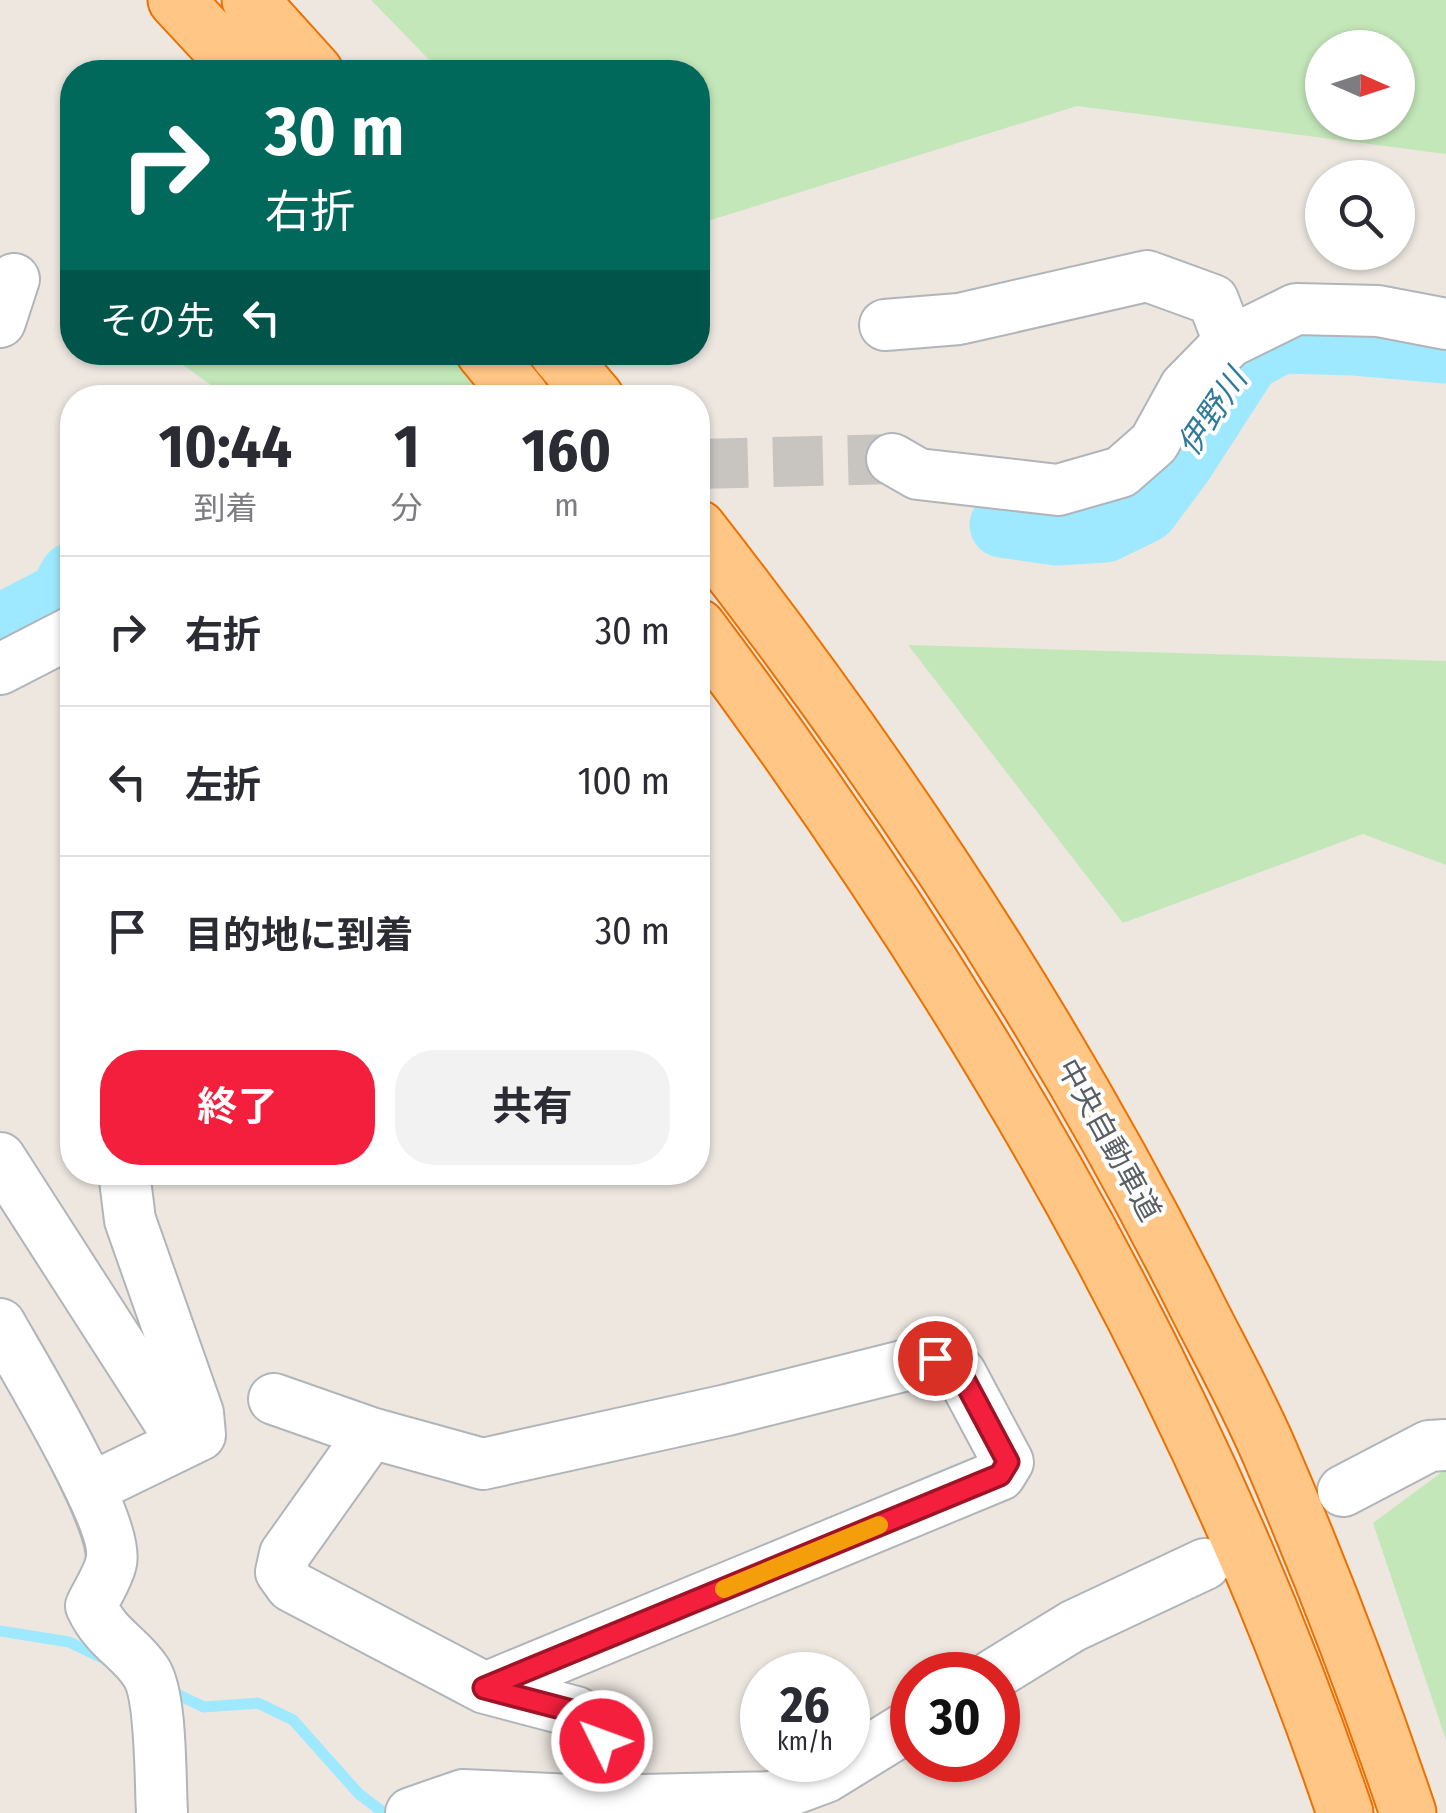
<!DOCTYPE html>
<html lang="ja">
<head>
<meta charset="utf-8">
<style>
  :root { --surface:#fff; --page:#f2f2f3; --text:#2b2b33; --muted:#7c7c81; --line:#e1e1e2; --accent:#f31f3c }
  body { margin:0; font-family:"Fira Sans Condensed","Noto Sans JP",sans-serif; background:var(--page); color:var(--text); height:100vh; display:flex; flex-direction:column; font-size:38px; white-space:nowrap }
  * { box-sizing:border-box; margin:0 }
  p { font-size:32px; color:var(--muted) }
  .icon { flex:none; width:55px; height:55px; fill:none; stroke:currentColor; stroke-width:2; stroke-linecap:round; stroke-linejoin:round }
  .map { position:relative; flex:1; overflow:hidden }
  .details { position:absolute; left:60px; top:385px; width:650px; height:800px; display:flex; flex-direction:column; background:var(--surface); border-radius:40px; box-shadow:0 2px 8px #0004 }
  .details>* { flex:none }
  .top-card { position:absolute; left:60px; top:60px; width:650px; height:305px; border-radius:40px; box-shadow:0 2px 8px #0004; background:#00695c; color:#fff; overflow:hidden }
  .needle { width:65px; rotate:93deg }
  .buttons { position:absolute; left:1305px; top:30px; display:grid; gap:20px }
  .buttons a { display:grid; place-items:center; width:110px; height:110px; border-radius:50%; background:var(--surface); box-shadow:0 2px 8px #0004; font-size:50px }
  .speed { position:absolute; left:740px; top:1652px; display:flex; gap:20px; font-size:50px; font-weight:700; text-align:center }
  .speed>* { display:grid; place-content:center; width:130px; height:130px; border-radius:50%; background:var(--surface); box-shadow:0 2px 8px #0004; line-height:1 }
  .speed small { font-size:25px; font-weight:400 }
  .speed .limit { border:15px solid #d22; background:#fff; color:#111 }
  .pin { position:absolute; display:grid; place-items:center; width:85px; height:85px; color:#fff; margin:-42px; border:5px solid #fff; border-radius:50%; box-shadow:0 2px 10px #0007 }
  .me { position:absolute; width:110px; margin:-55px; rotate:312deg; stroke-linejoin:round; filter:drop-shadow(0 0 8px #0008) }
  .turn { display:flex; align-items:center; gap:35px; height:210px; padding:0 40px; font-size:45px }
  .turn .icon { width:130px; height:130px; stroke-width:2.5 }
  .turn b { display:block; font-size:70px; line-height:85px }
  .then { display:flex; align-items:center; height:95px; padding:0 40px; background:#0003; gap:20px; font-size:38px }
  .eta { display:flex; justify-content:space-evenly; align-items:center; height:170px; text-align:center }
  .eta b { font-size:60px; font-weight:700; line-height:70px }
  .button { display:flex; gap:20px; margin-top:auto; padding:20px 40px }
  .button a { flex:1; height:115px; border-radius:40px; background:var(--accent); color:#fff; font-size:40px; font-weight:700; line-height:115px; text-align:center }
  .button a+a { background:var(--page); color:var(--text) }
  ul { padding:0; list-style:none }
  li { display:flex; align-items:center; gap:30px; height:150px; padding:0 40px; border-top:2px solid var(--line) }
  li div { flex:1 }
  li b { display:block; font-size:38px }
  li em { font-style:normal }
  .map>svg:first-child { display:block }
  .green { fill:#c4e7ba; fill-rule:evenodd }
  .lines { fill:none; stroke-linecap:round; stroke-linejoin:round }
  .stream { stroke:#9ee9ff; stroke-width:11 }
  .river { stroke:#9ee9ff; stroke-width:65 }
  .minor-tunnel { stroke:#c8c5c0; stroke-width:50; stroke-dasharray:50 25; stroke-linecap:butt }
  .minor-casing { stroke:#b1b5b9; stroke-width:54 }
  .highway-casing { stroke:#ed7100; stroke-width:59 }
  .minor { stroke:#fff; stroke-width:50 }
  .highway { stroke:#ffc685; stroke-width:55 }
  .route-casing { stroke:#9e1427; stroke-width:25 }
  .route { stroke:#f31f3c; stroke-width:18 }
  .slow { stroke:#f59e0b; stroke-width:18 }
  .labels { text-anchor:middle; stroke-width:8; stroke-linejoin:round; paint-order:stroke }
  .street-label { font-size:30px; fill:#595f62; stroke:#fff }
  .water-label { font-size:32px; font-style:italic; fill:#307b9b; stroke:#fff }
</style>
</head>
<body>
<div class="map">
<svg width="1446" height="1813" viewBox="0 0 1446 1813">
  <rect width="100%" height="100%" fill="#ede7e0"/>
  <path class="green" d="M371,0h1075v154l-369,-48 -379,118v-152h-257zM1322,48h76v74h-76z
    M166,353h303l40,44h-281z
    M908,645l538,16v204l-83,-31 -240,89z
    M1446,1469v271l-73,-217z"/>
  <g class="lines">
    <path class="stream" d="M0,1631l69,11 40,19
      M166,1689l38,18 54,-4 35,17 66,74 25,19"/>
    <path class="river" d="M1002,525l55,8 48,-3 41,-20 37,-50 65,-101 33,-18 74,2 91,8
      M0,627l61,-32 11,-20"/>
    <path class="minor-tunnel" d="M698,464l194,-5"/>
    <defs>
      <path id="minor" d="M0,322l14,-43
        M885,325l74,-6 188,-43 66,24 16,42
        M892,459l26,15 140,16 63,-18 33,-29 31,-56 44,-45 67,-33 82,2 68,13
        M0,669l72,-37
        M0,1158l183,285
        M0,1324c23,41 121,201 111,239 -3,14 -14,30 -20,43 16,34 38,40 55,66 16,24 14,110 16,141
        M274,1399l97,34 112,31 244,-54 208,-52 16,4 10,12 47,88 -8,13 -515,213
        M371,1433l-86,121 -4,18 10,14 194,102 91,24c36,18 23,55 19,89
        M91,1488l109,-53 -2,-22 -68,-193 -6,-48
        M1343,1491l86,-45 17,-1
        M993,1675l80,-49 132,-62
        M411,1813l52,-18 132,6 177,-4 54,-20 86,-53"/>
      <path id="highway" d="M176,0l67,72
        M250,0l65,72
        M484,352l38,46
        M557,352l39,46
        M698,528c191,244 363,504 501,782 24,47 50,94 71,143 51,118 97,238 138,360
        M698,627c270,360 503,757 647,1186"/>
    </defs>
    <use href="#minor" class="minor-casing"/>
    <use href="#highway" class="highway-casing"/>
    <use href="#minor" class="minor"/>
    <use href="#highway" class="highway"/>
  </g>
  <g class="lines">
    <defs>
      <path id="route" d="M602,1741l-13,-23 -13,-6 -92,-24 516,-213 8,-13 -47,-88 -10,-12 -16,-4"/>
    </defs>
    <use href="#route" class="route-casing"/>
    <use href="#route" class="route"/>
    <path class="slow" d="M724,1589l155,-64"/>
  </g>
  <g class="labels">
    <g class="street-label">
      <text transform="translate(1109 1140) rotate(61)" y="10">中央自動車道</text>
    </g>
    <g class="water-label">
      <text transform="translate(1212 412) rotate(-56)" y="11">伊野川</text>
    </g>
  </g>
</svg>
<div class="buttons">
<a><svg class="needle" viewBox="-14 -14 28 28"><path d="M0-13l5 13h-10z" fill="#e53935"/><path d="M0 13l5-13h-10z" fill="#7c7c81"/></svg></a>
<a><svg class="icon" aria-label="search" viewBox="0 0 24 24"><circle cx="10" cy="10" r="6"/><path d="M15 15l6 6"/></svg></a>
</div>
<div class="speed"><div>26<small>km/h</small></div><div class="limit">30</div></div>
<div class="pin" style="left:935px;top:1358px;background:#d93025"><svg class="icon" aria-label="arrive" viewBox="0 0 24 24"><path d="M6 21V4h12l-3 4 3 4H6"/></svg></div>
<svg class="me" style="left:602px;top:1741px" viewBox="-20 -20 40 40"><circle r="17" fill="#f31f3c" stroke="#fff" stroke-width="3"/><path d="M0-11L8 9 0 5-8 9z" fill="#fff"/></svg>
<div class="top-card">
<div class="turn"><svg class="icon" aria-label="right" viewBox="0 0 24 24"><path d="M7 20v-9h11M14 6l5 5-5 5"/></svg><div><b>30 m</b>右折</div></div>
<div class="then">その先<svg class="icon" aria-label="left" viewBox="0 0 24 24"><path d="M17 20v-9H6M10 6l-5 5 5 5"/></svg></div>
</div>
<section class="details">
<div class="eta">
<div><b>10:44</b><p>到着</p></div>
<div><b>1</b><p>分</p></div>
<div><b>160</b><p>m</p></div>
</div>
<ul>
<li><svg class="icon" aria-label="right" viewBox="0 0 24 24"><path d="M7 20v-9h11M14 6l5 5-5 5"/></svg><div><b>右折</b></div><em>30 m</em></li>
<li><svg class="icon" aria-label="left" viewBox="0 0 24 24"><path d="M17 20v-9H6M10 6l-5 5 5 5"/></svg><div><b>左折</b></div><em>100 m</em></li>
<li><svg class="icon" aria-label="arrive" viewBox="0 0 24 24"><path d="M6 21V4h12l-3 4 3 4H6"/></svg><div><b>目的地に到着</b></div><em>30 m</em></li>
</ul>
<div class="button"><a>終了</a><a>共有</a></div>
</section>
</div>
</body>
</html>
